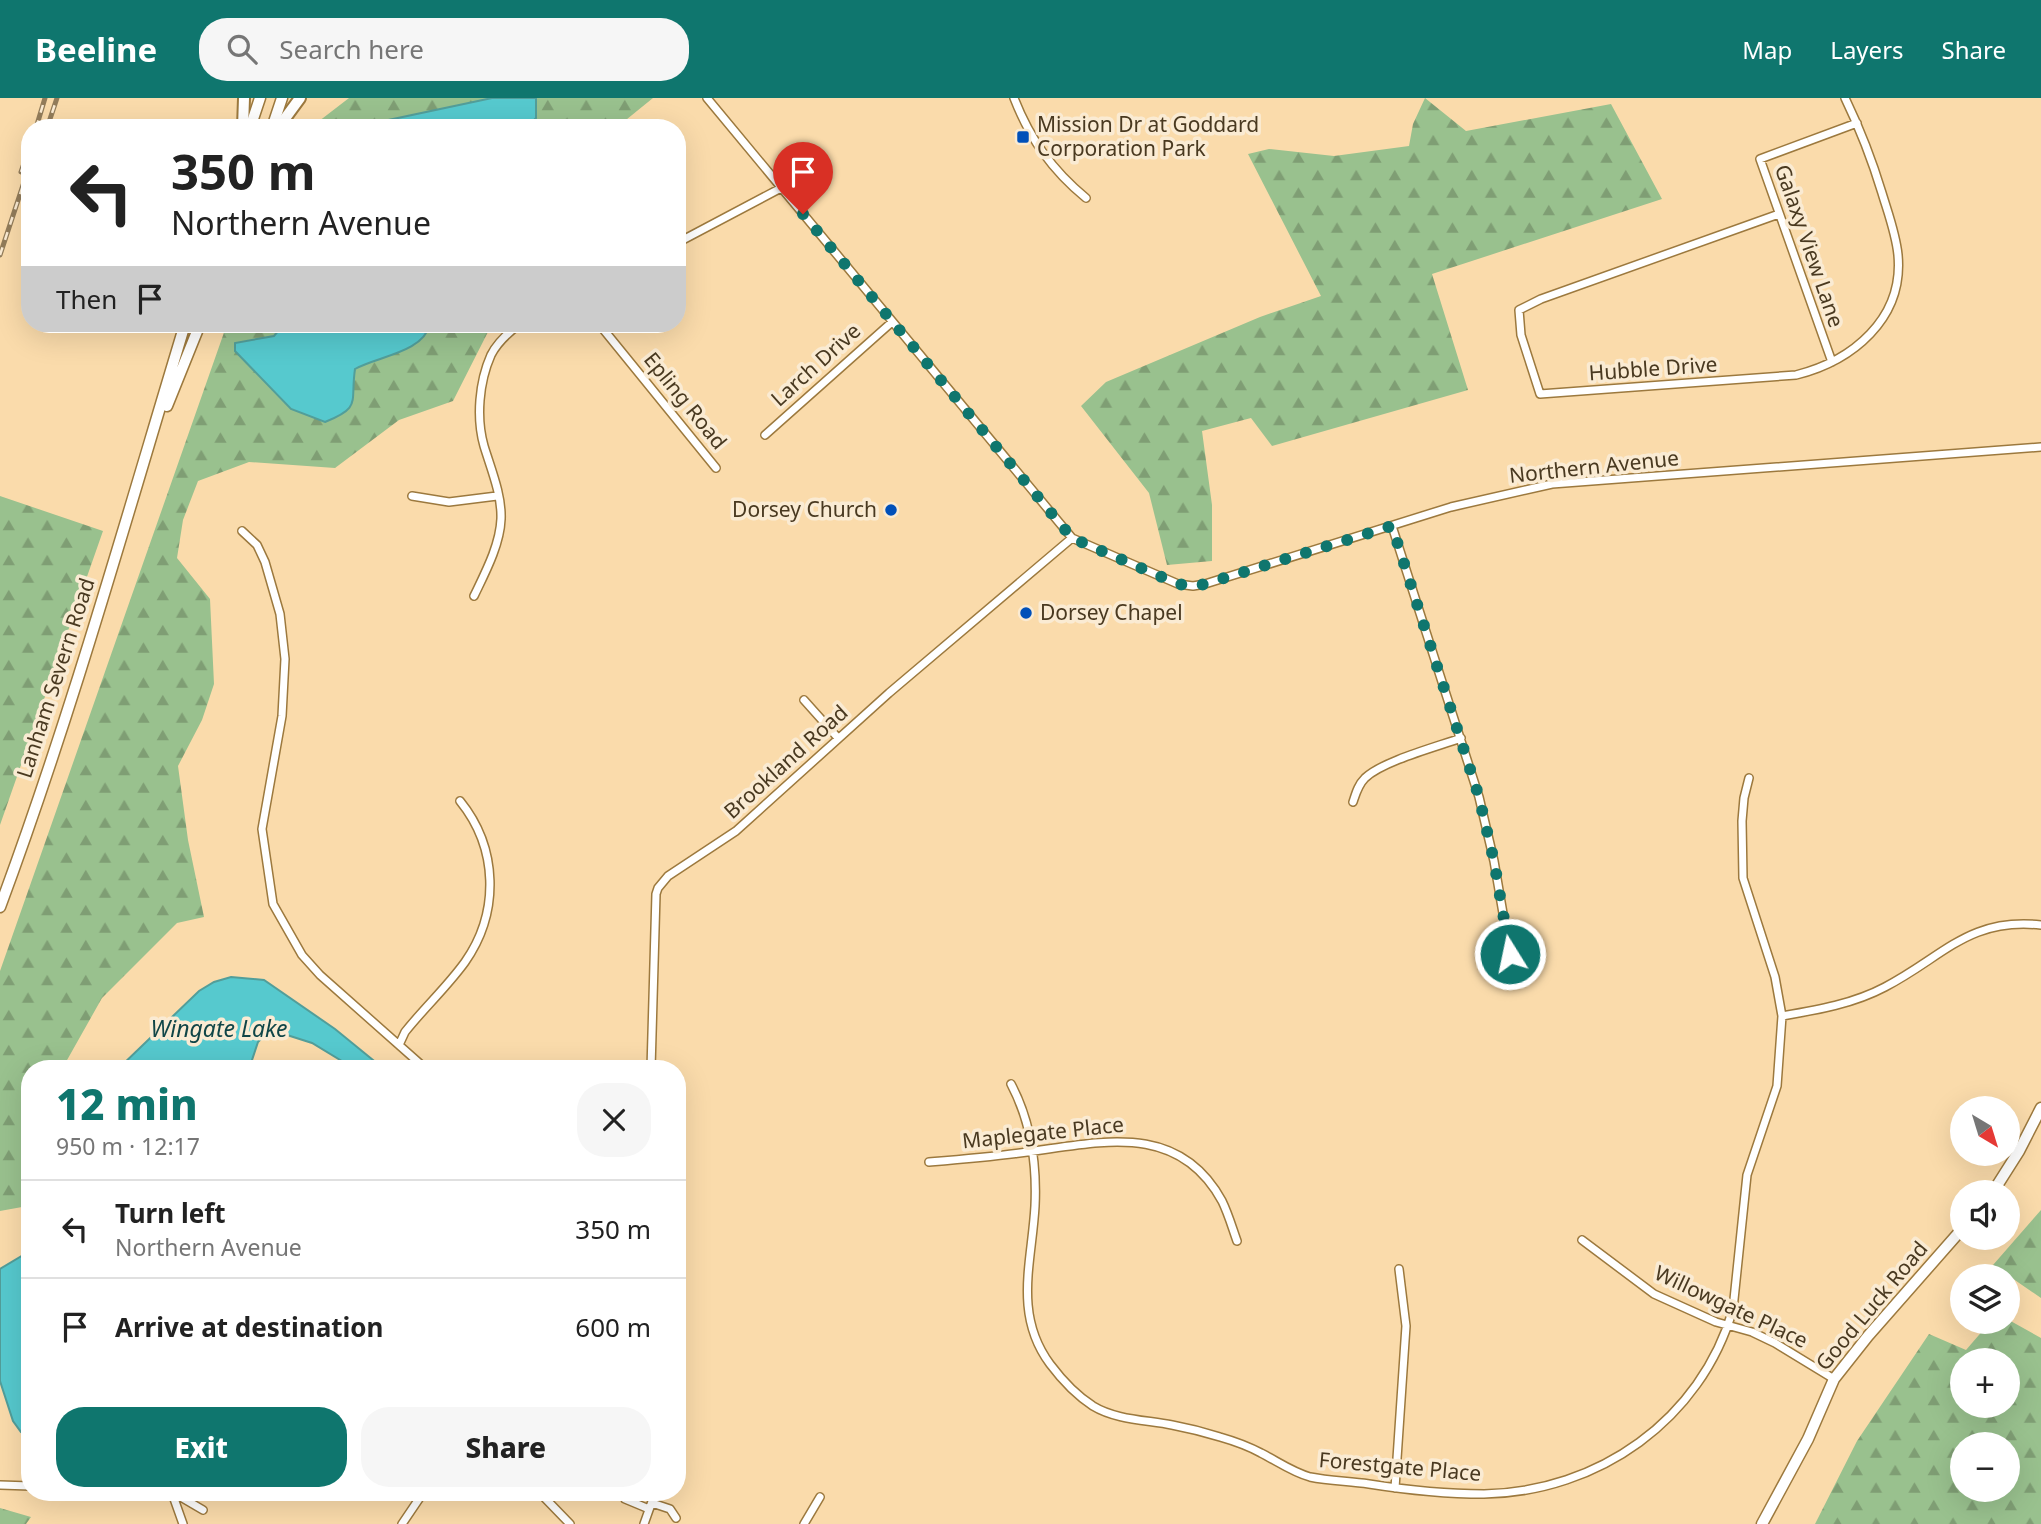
<!DOCTYPE html>
<html lang="en">
<head>
<meta charset="utf-8">
<style>
  :root { --surface:#fff; --page:#f6f6f6; --text:#222; --muted:#767676; --line:#e0e0e0; --accent:#0f766e }
  body { margin:0; font-family:"Noto Sans",sans-serif; background:var(--page); color:var(--text); height:100vh; display:flex; flex-direction:column; font-size:26px; white-space:nowrap }
  * { box-sizing:border-box; margin:0 }
  p { font-size:23px; color:var(--muted) }
  .icon { flex:none; width:38px; height:38px; fill:none; stroke:currentColor; stroke-width:2; stroke-linecap:round; stroke-linejoin:round }
  .map { position:relative; flex:1; overflow:hidden }
  .panel { position:absolute; left:21px; top:962px; width:665px; height:441px; display:flex; flex-direction:column; background:var(--surface); border-radius:28px; box-shadow:0 7px 28px #0002 }
  .panel>* { flex:none }
  .hud { position:absolute; left:21px; top:21px; width:665px; height:214px; border-radius:28px; box-shadow:0 7px 28px #0002; background:#fff; color:var(--text); overflow:hidden }
  .needle { width:46px; rotate:142deg }
  .fabs { position:absolute; left:1950px; top:998px; display:grid; gap:14px }
  .fabs a { display:grid; place-items:center; width:70px; height:70px; border-radius:50%; background:var(--surface); box-shadow:0 7px 28px #0002; font-size:35px }
  .pin { position:absolute; display:grid; place-items:center; width:60px; height:60px; color:#fff; margin:-72px -30px; border-radius:50% 50% 50% 0; rotate:-45deg; box-shadow:0 0 7px #0007 }
  .pin .icon { rotate:45deg }
  .me { position:absolute; width:77px; margin:-38px; rotate:350deg; stroke-linejoin:round; filter:drop-shadow(0 0 5px #0008) }
  .turn { display:flex; align-items:center; gap:24px; height:147px; padding:0 35px; font-size:32px }
  .turn .icon { width:91px; height:91px; stroke-width:2.5 }
  .turn b { display:block; font-size:49px; line-height:60px }
  .then { display:flex; align-items:center; height:66px; padding:0 35px; background:#0003; gap:14px; font-size:26px }
  .round { display:grid; place-items:center; flex:none; width:74px; height:74px; border-radius:28px; background:var(--page) }
  .headline { display:flex; align-items:center; justify-content:space-between; height:119px; padding:0 35px }
  h1 { font-size:42px; font-weight:800; line-height:52px; color:var(--accent) }
  .action { display:flex; gap:14px; margin-top:auto; padding:14px 35px }
  .action a { flex:1; height:80px; border-radius:28px; background:var(--accent); color:#fff; font-size:28px; font-weight:800; line-height:80px; text-align:center }
  .action a+a { background:var(--page); color:var(--text) }
  ul { padding:0; list-style:none }
  li { display:flex; align-items:center; gap:21px; height:98px; padding:0 35px; border-top:2px solid var(--line) }
  li div { flex:1 }
  li b { display:block; font-size:26px }
  li em { font-style:normal }
  header { display:flex; align-items:center; gap:42px; box-sizing:border-box; height:98px; padding:0 35px; background:var(--accent); color:#fff }
  header strong { font-size:33px }
  nav { display:flex; gap:38px; margin-inline-start:auto; font-size:24px }
  .search { width:490px; height:63px; background:var(--page); display:flex; align-items:center; gap:18px; box-sizing:border-box; padding:0 24px; border-radius:28px; color:var(--muted); font-size:26px }
  .map>svg:first-child { display:block }
  .forest { fill:url(#forest-firs); fill-rule:evenodd }
  .water { fill:#56c9ce; stroke:#529e9a; stroke-width:2 }
  .lines { fill:none; stroke-linecap:round; stroke-linejoin:round }
  .street-casing { stroke:#9c793e; stroke-width:10 }
  .secondary-casing { stroke:#9c793e; stroke-width:13 }
  .primary-casing { stroke:#9c793e; stroke-width:14 }
  .street { stroke:#fff; stroke-width:7 }
  .secondary { stroke:#fff; stroke-width:10 }
  .primary { stroke:#fff; stroke-width:10 }
  .rail-casing { stroke:#927c5a; stroke-width:5 }
  .rail { stroke:#faebd3; stroke-width:2.5; stroke-dasharray:8; stroke-linecap:butt }
  .route { stroke:#0f766e; stroke-width:12; stroke-dasharray:0 21.6 }
  .poi-dot { fill:#0050b9; stroke:#faebd3; stroke-width:2.5 }
  .labels { text-anchor:middle; stroke-width:7; stroke-linejoin:round; paint-order:stroke }
  .poi-label { font-size:21px; fill:#493920; stroke:#faebd3; text-anchor:start }
  .street-label { font-size:21px; fill:#493920; stroke:#faebd3 }
  .water-label { font-size:23px; font-style:italic; fill:#104547; stroke:#faebd3 }
</style>
</head>
<body>
<header>
<strong>Beeline</strong>
<div class="search"><svg class="icon" aria-label="search" viewBox="0 0 24 24"><circle cx="10" cy="10" r="6"/><path d="M15 15l6 6"/></svg>Search here</div>
<nav><a>Map</a><a>Layers</a><a>Share</a></nav>
</header>
<div class="map">
<svg width="2041" height="1426" viewBox="0 0 2041 1426">
  <defs>
    <pattern id="forest-firs" width="22" height="20" patternUnits="userSpaceOnUse" patternTransform="scale(1.75)"><rect width="22" height="20" fill="#99c18e"/><path d="M5 1l3.5 6h-7zM16 11l3.5 6h-7z" fill="#7f9e74"/></pattern>
  </defs>
  <rect width="100%" height="100%" fill="#fadbab"/>
  <path class="forest" d="M349,0h304l-37,30h-306z
    M1425,0l41,33 145,-27 51,95 -230,75 36,116 -196,56 -21,-28 -49,13 10,74v56l-45,4 -18,-72 -68,-87 25,-24 154,-65 61,-21 -73,-142 21,-5 65,7 75,-10 4,-22z
    M227,226h265l-39,77 -54,19 -64,48 -86,-6 -51,19 -15,39 -6,38 33,41 4,85 -12,36 -24,46 10,74 16,77 -27,6 -75,75 -40,71h-32v120l-8,18 -22,4v-240z
    M0,398l103,35 -103,294z
    M2041,1112v88l-48,-33z
    M2007,1221l34,19v186h-226l42,-83 72,-107 37,16 25,-29h16zM1962,1262h45v45h-45zM1962,1346h45v45h-45z
    M0,1410l31,9 -5,7h-26z"/>
  <path class="water" d="M492,0h44v20l-10,10h-159l12,-6z
    M284,226h146c-7,29 -52,32 -75,45 -5,34 7,38 -30,53l-34,-13 -56,-58v-8l39,-7z
    M231,879l33,3 71,49 49,40h-29l-43,-26 -25,-8 -12,-1 -12,3 -5,5 -9,27h-131l81,-78 15,-9z
    M30,1153v183l-9,-2 -8,-11 -13,-40v-112z"/>
  <g class="lines">
    <defs>
      <path id="street" d="M707,0l365,440 106,46 15,2 12,-2 246,-77 101,-23 489,-37
        M1014,0c16,41 38,72 72,100
        M1779,116l-238,85 -22,11 2,25 19,59 256,-19c56,-14 108,-56 102,-120 -2,-21 -10,-42 -16,-62 -10,-33 -22,-64 -37,-95
        M677,145l104,-55
        M599,226l117,144
        M1832,264l-72,-203 97,-36
        M765,337l127,-113
        M412,398l37,6 48,-6
        M1392,428l87,271 15,64 16,93 11,12
        M242,433l15,14 8,17 15,52 5,45 -3,57 -20,113 11,75 29,51 18,20 106,94
        M474,498c11,-23 26,-51 27,-77 1,-24 -10,-50 -17,-73 -8,-28 -5,-64 7,-91 6,-12 18,-23 29,-31
        M804,602l34,38
        M1353,704c3,-9 5,-17 12,-24 18,-17 71,-31 96,-40
        M1782,918c35,-6 71,-12 103,-29 58,-30 84,-70 156,-62
        M399,947l6,-13c19,-24 42,-45 60,-70 35,-50 33,-114 -5,-161
        M651,971l5,-175 2,-6 10,-12 68,-45 153,-138 183,-155
        M1011,986c20,38 26,79 24,122 -3,56 -22,108 15,158 12,16 26,31 43,42 23,14 54,14 79,19 16,3 32,7 48,12 14,4 28,9 41,16 16,8 31,19 49,24 20,4 39,4 59,7 38,6 77,10 115,10 114,-2 217,-74 249,-185l14,-134 30,-89 5,-70 -7,-39 -32,-99 -1,-57 2,-23 5,-20
        M929,1064c37,-3 75,-6 112,-12 69,-10 140,-24 181,51 6,12 10,26 15,40
        M1582,1142l72,54 62,28 36,10 23,11 59,36
        M677,1376l4,-4
        M0,1387l30,1
        M1395,1390l11,-162 -7,-57
        M172,1395l11,31
        M174,1395l29,17
        M540,1395l30,31
        M625,1401l24,10
        M652,1405l18,6 6,9
        M402,1426l21,-31
        M644,1426l11,-31
        M804,1426l16,-27"/>
      <path id="secondary" d="M250,30l10,-30
        M272,30l10,-30
        M167,308l33,-82
        M0,809c71,-191 126,-388 185,-583
        M1993,1094l26,-41 22,-43
        M1762,1426l46,-85 26,-60 34,-43 94,-107"/>
      <path id="primary" d="M243,30l1,-30
        M278,30l22,-30"/>
    </defs>
    <use href="#street" class="street-casing"/>
    <use href="#secondary" class="secondary-casing"/>
    <use href="#primary" class="primary-casing"/>
    <use href="#street" class="street"/>
    <use href="#secondary" class="secondary"/>
    <use href="#primary" class="primary"/>
    <defs>
      <path id="rail" d="M36,30l9,-30
        M47,30l10,-30
        M21,74l9,-26
        M0,157l30,-91"/>
    </defs>
    <use href="#rail" class="rail-casing"/>
    <use href="#rail" class="rail"/>
  </g>
  <g class="lines">
    <path class="route" d="M803,116l269,324 106,46 15,2 12,-2 187,-58 87,271 15,64 16,93"/>
  </g>
  <g class="poi-dot">
    <rect x="1016" y="32" width="14" height="14" rx="3.5"/>
    <circle cx="891" cy="412" r="7"/>
    <circle cx="1026" cy="515" r="7"/>
  </g>
  <g class="labels">
    <g class="poi-label">
      <text x="1037" y="34">Mission Dr at Goddard<tspan x="1037" dy="24">Corporation Park</tspan></text>
      <text x="877" y="419" text-anchor="end">Dorsey Church</text>
      <text x="1040" y="522">Dorsey Chapel</text>
    </g>
    <g class="street-label">
      <text transform="translate(1809 148) rotate(71)" y="7">Galaxy View Lane</text>
      <text transform="translate(816 267) rotate(-42)" y="7">Larch Drive</text>
      <text transform="translate(1653 271) rotate(-4)" y="7">Hubble Drive</text>
      <text transform="translate(685 303) rotate(51)" y="7">Epling Road</text>
      <text transform="translate(1594 369) rotate(-6)" y="7">Northern Avenue</text>
      <text transform="translate(56 580) rotate(-72)" y="7">Lanham Severn Road</text>
      <text transform="translate(786 664) rotate(-42)" y="7">Brookland Road</text>
      <text transform="translate(1043 1035) rotate(-6)" y="7">Maplegate Place</text>
      <text transform="translate(1872 1208) rotate(-50)" y="7">Good Luck Road</text>
      <text transform="translate(1731 1209) rotate(25)" y="7">Willowgate Place</text>
      <text transform="translate(1400 1369) rotate(5)" y="7">Forestgate Place</text>
    </g>
    <g class="water-label">
      <text x="219" y="939">Wingate Lake</text>
    </g>
  </g>
</svg>
<div class="fabs">
<a><svg class="needle" viewBox="-14 -14 28 28"><path d="M0-13l5 13h-10z" fill="#e53935"/><path d="M0 13l5-13h-10z" fill="#767676"/></svg></a>
<a><svg class="icon" aria-label="sound" viewBox="0 0 24 24"><path d="M4 9h4l5-4v14l-5-4H4zM17 9q2 3 0 6"/></svg></a>
<a><svg class="icon" aria-label="layers" viewBox="0 0 24 24"><path d="M12 4l9 5-9 5-9-5zM3 14l9 5 9-5"/></svg></a>
<a>+</a>
<a>−</a>
</div>
<div class="pin" style="left:803px;top:116px;background:#d93025"><svg class="icon" aria-label="arrive" viewBox="0 0 24 24"><path d="M6 21V4h12l-3 4 3 4H6"/></svg></div>
<svg class="me" style="left:1510px;top:856px" viewBox="-20 -20 40 40"><circle r="17" fill="#0f766e" stroke="#fff" stroke-width="3"/><path d="M0-11L8 9 0 5-8 9z" fill="#fff"/></svg>
<div class="hud">
<div class="turn"><svg class="icon" aria-label="left" viewBox="0 0 24 24"><path d="M17 20v-9H6M10 6l-5 5 5 5"/></svg><div><b>350 m</b>Northern Avenue</div></div>
<div class="then">Then<svg class="icon" aria-label="arrive" viewBox="0 0 24 24"><path d="M6 21V4h12l-3 4 3 4H6"/></svg></div>
</div>
<section class="panel">
<div class="headline"><div><h1>12 min</h1><p>950 m · 12:17</p></div><a class="round"><svg class="icon" aria-label="close" viewBox="0 0 24 24"><path d="M6 6l12 12M18 6L6 18"/></svg></a></div>
<ul>
<li><svg class="icon" aria-label="left" viewBox="0 0 24 24"><path d="M17 20v-9H6M10 6l-5 5 5 5"/></svg><div><b>Turn left</b><p>Northern Avenue</p></div><em>350 m</em></li>
<li><svg class="icon" aria-label="arrive" viewBox="0 0 24 24"><path d="M6 21V4h12l-3 4 3 4H6"/></svg><div><b>Arrive at destination</b></div><em>600 m</em></li>
</ul>
<div class="action"><a>Exit</a><a>Share</a></div>
</section>
</div>
</body>
</html>
